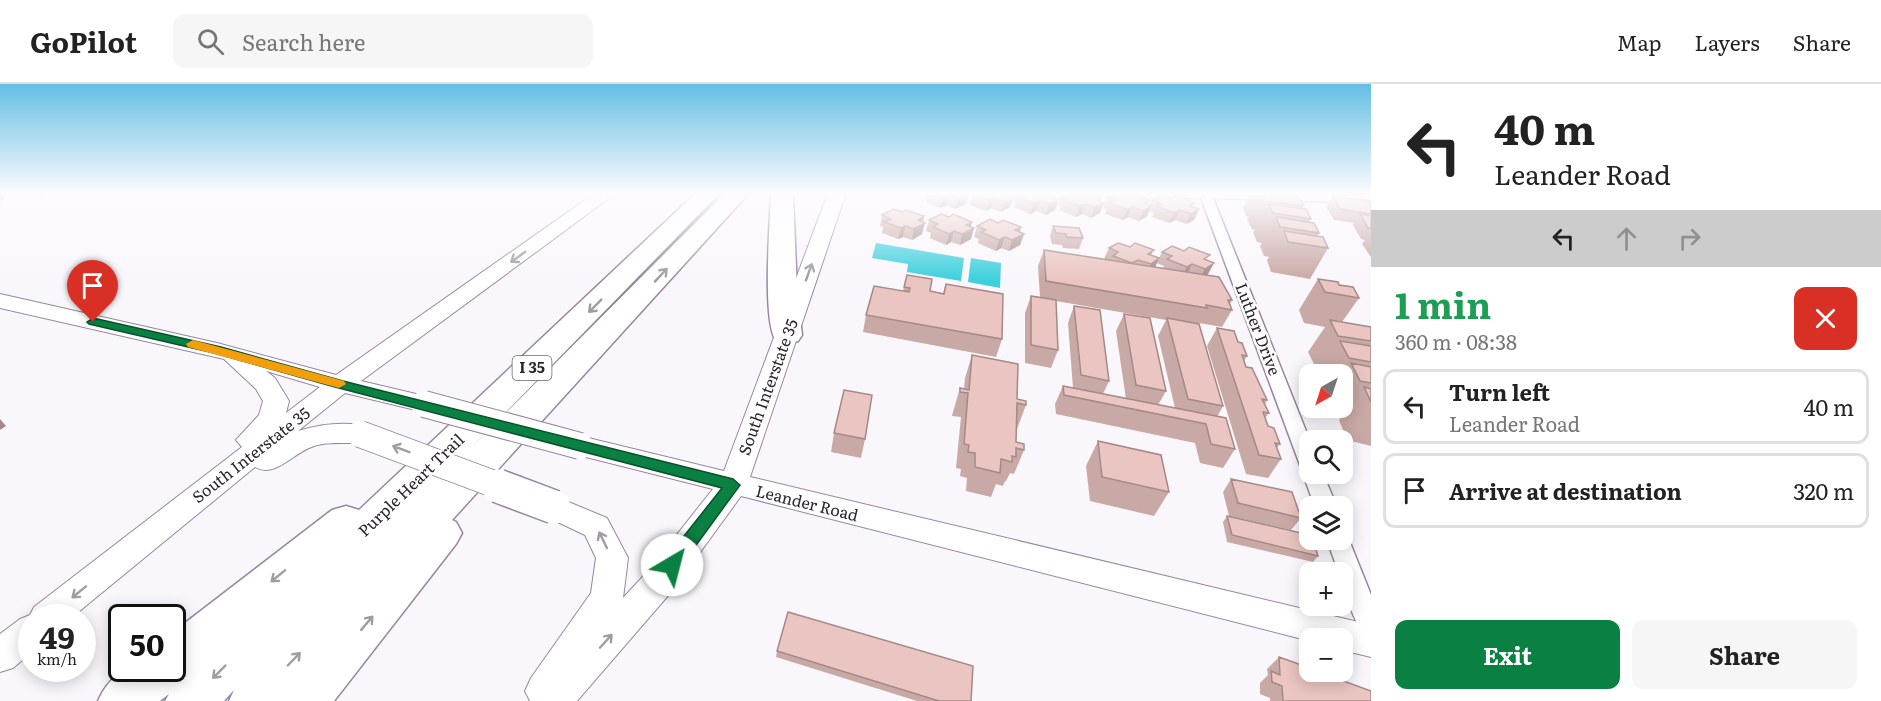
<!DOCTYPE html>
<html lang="en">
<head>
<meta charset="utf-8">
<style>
  :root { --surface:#fff; --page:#f6f6f6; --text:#222; --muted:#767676; --line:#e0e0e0; --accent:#0b8043 }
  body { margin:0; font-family:Literata,serif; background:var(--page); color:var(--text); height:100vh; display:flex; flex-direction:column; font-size:22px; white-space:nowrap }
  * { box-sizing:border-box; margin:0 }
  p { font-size:20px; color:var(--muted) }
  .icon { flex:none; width:33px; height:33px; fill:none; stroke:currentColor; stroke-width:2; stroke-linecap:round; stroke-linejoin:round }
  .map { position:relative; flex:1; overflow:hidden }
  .sheet { display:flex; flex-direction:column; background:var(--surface); width:510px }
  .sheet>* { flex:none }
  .guide { background:#fff; color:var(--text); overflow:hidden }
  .needle { width:39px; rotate:219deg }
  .fabs { position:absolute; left:1299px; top:280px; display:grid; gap:12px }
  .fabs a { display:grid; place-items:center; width:54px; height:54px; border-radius:12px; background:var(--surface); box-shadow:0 3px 15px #0003; font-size:30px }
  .speed { position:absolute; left:18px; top:520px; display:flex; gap:12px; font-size:30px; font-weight:700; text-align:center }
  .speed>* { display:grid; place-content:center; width:78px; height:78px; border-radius:50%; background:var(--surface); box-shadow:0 3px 15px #0003; line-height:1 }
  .speed small { font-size:15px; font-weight:400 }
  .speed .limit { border:3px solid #111; border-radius:9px; background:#fff; color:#111 }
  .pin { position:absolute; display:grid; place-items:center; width:51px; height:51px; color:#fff; margin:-62px -26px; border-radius:50% 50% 50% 0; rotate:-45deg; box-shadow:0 0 6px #0007 }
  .pin .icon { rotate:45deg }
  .me { position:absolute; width:66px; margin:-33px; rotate:37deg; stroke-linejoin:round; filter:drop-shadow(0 0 4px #0008) }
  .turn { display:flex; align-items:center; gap:21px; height:126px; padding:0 24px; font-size:27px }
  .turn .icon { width:78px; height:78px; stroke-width:2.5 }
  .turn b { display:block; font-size:42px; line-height:51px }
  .lanes { display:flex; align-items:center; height:57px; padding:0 24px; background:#0003; justify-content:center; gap:30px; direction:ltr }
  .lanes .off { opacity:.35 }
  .round { display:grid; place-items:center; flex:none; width:63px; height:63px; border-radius:12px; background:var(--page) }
  .summary { display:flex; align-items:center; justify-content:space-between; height:102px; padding:0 24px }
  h1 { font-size:36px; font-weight:700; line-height:45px; color:#1e9e55 }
  .action { display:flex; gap:12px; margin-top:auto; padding:12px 24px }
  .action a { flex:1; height:69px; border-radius:12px; background:var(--accent); color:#fff; font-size:24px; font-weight:700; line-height:69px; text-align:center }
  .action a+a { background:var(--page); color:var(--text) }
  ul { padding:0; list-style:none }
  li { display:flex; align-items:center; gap:18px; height:75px; margin:0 12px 9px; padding:0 12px; border:3px solid var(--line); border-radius:12px }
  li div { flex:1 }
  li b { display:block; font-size:22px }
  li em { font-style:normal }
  header { display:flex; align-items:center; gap:36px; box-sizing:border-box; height:84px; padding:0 30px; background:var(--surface); border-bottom:2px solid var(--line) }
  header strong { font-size:28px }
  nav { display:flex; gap:33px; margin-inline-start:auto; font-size:21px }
  .search { width:420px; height:54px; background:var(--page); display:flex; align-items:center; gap:15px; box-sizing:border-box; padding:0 21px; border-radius:12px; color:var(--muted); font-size:22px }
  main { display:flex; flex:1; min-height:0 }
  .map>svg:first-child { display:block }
  .water { fill:#3ed0dd }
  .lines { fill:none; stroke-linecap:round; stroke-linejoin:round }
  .minor-casing { stroke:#9886a0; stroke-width:3 }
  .secondary-casing { stroke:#9886a0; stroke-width:2 }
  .motorway-casing { stroke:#9886a0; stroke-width:3 }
  .minor { fill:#fff; fill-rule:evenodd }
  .secondary { fill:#fff; fill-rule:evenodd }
  .motorway { fill:#fff; fill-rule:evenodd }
  .rail { stroke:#666069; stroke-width:4; stroke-dasharray:9 4.5; stroke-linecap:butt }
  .secondary-bridge-far1-casing { stroke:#9886a0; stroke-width:28; stroke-linecap:butt }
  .secondary-bridge-casing { stroke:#9886a0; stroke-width:36; stroke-linecap:butt }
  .secondary-bridge-far1 { stroke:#fff; stroke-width:26 }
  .secondary-bridge { stroke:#fff; stroke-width:33 }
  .wall { fill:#c9a9a6; fill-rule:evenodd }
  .shaded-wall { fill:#a48a87 }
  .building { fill:#eac5c1; stroke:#a48a87; stroke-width:1.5 }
  .oneway { stroke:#a09da1 }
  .route { fill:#0b8043; stroke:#07532c; stroke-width:1.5 }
  .slow { fill:#f59e0b }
  .labels { text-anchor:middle; stroke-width:5; stroke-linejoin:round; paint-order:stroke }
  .shield { fill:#fff; stroke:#6b666d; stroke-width:1.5 }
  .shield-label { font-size:15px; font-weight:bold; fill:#2c252f }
  .street-label { font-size:16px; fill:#2c252f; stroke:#fff }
</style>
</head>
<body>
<header>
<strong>GoPilot</strong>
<div class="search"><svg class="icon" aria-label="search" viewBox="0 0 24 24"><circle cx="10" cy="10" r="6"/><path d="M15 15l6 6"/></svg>Search here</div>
<nav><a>Map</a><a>Layers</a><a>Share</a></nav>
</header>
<main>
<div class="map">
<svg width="1371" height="617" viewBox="0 0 1371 617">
  <rect width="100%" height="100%" fill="#faf7fc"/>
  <path class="water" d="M876,159l88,15 -3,23 -54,-9 1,-8 -36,-6z
    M971,174l30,5 -1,25 -32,-6z"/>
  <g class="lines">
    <defs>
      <path id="minor" d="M1163,109l208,2v8l-158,-5 97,243v33h13l14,33h-22l-12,-33 2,-3 -5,-6 -99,-267 -32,-1z
        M1342,449l7,7 22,55v42l-9,-3c-8,-18 -20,-41 -20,-61h-3l-12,-33h15z"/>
      <path id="secondary" d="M595,109h21l-255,188 72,17 4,6 -4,6 -9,2 -79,-19 -47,38c23,-7 49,-10 72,-4l4,7 -4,7c-20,5 -42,-2 -61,7 -17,7 -35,30 -54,19l-184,151h-39v34l-19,16 -13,4v-38l20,-15 10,-4 4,-8 208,-160 -6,-7 23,-25 4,-14 -7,-12 -32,-30 -224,-51v-14l217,49 119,32zM266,287l54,16 -34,26 3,-12 -14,-23z
        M828,109h18l-96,284 621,148v32l-29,-7v-11h-32v2l-569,-145 -69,95 -95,110h-47l-5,-10 6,-13 60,-85 5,-35 -11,-23 -42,-20 -4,-8 4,-8 11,-3 53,22 21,40 -5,40 25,-27 65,-82 -143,-36 -4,-7 4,-7 10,-3 144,35z"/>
      <path id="motorway" d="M696,109h24l-250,256 255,-256h24l-297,327 4,2 6,11 -6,11 -122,157h-105l5,-11 -10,11h-59l4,-7 -9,7h-62c17,-38 39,-32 74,-32v-36l160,-123 14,-4 13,4z
        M771,109h22l4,100 5,42 -4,6 -11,3 -11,-3c-14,-20 -6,-119 -5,-148z"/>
    </defs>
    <use href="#minor" class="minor-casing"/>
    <use href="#secondary" class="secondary-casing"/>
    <use href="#motorway" class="motorway-casing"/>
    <use href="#minor" class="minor"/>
    <use href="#secondary" class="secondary"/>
    <use href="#motorway" class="motorway"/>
    <path class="rail" d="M39,110l6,-1"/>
    <defs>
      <path id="secondary-bridge-far1" d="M424,320l156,42
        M360,350l142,53"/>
      <path id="secondary-bridge" d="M498,402l56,21"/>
    </defs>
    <use href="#secondary-bridge-far1" class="secondary-bridge-far1-casing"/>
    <use href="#secondary-bridge" class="secondary-bridge-casing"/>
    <use href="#secondary-bridge-far1" class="secondary-bridge-far1"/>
    <use href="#secondary-bridge" class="secondary-bridge"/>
  </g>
  <path class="wall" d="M926,109h42l1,1 -3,10 -11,5 -8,-4 -7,3 -14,-6 1,-5 -1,-1z
    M972,109h40l-2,14 -9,5 -10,-4 -5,3 -16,-6z
    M1016,109h38l1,6 4,1 -4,10 -9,5 -10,-4 -6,3 -16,-7 2,-4 -3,-1z
    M1250,109h46l-1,3 9,10 -2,3 9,10 -2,3 10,11 -2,3 11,12 -18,31 -39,-7 -4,-12 2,-3 -5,-1 -4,-10 2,-3 -5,-1 -4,-10 2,-2 -3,-1 -5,-9 2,-3 -3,-1 -3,-8z
    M1061,110l41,3 -2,4v12l-9,5 -9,-4 -6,3 -17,-7 2,-4 -3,-1z
    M1126,112l23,4 -2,4 3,1 2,-5 42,7 5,2 -5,11 -8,4 -11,-4 -6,3 -17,-6 2,-4 -5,-2 -2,5 -8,5 -11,-4 -5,3 -18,-6 2,-5 -4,-1 4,-11z
    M1333,112l38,6v55l-9,-13 3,-4 -4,-1 -8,-14 1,-2 -20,-3 -8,-13z
    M882,131l41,7 -1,12 -10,6 -9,-3 -5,2 -16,-6 1,-6 -3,-1z
    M949,133l25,11 -3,11 -11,6 -9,-3 -5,3 -16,-7 1,-5 -5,-2 3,-11z
    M998,139l23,4 -1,5 4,2 -4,11 -11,6 -8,-3 -5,3 -18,-8 1,-4 -5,-2 3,-11z
    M1053,142l30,12 -4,11 -16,-1 -1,-3 -10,-1 -2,-8z
    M1130,163l24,3 -3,5 8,3 3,-6 45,8 7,3 -7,12 25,25 -2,4 2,6 -10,17 -23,-4 -1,1 25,82 -6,11 18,32 -12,19 -23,-5 -5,-20 -139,-29 -1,-10 8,-18 10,2 -5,-65 6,-17 35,75 -6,13 23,5 -10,-68 8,-17 42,77 -8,14 17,3 -17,-72 8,-16 -110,-19 2,49 -7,18 -26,-5v-50l6,-17 9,1 -2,-31 6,-16 60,9 5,-11zM1157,179l7,3 -1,2 -8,-1z
    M907,191l23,16 13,2 3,-9 56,55 -6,18 -133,-25 3,-17 37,-24z
    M1318,195l21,6 20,13 -17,24 29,5v119l-24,-6 -8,-20 4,-5 -8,-1 -2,-6h9v-33h-24v-2l3,-4 -5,-1 -8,-16 17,-25 -21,-4 -5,-13z
    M1217,244l21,14 9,14 -3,5 2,6 21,33 -2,4 4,9 -4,5 3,8 12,18 -3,4 4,11 -13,19 -22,-4 -39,-128z
    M972,271l45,44 9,6 -9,24 -1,13 8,8 -10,24 -4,-1 -4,8h-1l-2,5 -7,-2 -5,13 -25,-6 1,-13 -7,-2 1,-7 -5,-1 5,-51 -9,-1 1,-4 7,-24 4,1 1,-11z
    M834,349l31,6 -4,19 -30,-6z
    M1098,357l71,51 -15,24 -64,-15 -4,-35z
    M1231,395l70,39 -10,12 -62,-14 -6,-24z
    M1227,432l91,40 -5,6 -86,-20 -4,-20z
    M777,567l194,50h-54l-141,-44z
    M1279,573l92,44h-101v-3l-10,-4v-11l8,-8 -1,-6z"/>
  <path class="shaded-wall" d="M0,109h2l2,7 -4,1z
    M960,109l9,1 -3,10 -11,5z
    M1009,109h3l-2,5 4,-1 -4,10 -9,5 6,-18z
    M1057,110l-3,8 5,-2 -4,10 -9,5 5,-18z
    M949,111l-2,10 -7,3 3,-11z
    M1102,113l-3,8 5,-2 -4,10 -9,5 4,-11 1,-7z
    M994,114l-3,10 -5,3 3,-11z
    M1149,116l-4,9 7,-3 -5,10 -8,5 4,-10 1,-8z
    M1040,117l-4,10 -6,3 4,-11z
    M1086,120l-4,10 -6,3 4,-11z
    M1132,123l-4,10 -5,3 4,-10z
    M1199,125l-5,11 -8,4 5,-10z
    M1180,126l-5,10 -6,3 5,-10z
    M924,132l-1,8 2,-1 -3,11 -10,6 2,-11 4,-9z
    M972,138l-2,8 4,-2 -3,11 -11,6 2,-11 4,-9z
    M905,142l-2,11 -5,2 3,-11z
    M1021,143l-3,10 6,-3 -4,11 -11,6 6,-21z
    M954,147l-3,11 -5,3 3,-11z
    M1005,153l-4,11 -5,3 3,-11z
    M1159,174l-5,12 -9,6 6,-12z
    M1214,179l-6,11 -9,6 6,-11z
    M1192,180l-5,11 -6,3 6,-11z
    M0,335l6,7 -6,4z"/>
  <path class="building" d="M933,109h35l1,1 -11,5 -9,-4 -6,2z
    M974,109h35l-2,1 7,3 -9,5 -11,-4 -5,2 -16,-6z
    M1021,109h33l3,1 -6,3 8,3 -10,4 -9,-3 -6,2 -17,-6 6,-3z
    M1063,109h29l10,4 -6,3 8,3 -9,4 -9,-3 -6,2 -17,-6 5,-3 -7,-3z
    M1115,109l11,3 6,-3 17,7 -5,3 8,3 -9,5 -11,-4 -5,3 -17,-7 5,-3 -8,-3z
    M1263,109h11l24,3 6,10 -37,-5z
    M1162,112l9,3 6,-3 18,7 -5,3 9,3 -8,5 -11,-4 -6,3 -17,-7 4,-2 -9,-4z
    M1333,112l37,5 1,13 -31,-5z
    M1269,120l37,5 5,10 -38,-6z
    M893,125l9,3 4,-2 18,6 -6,4 7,3 -11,6 -9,-3 -4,2 -17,-6 7,-3 -9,-4z
    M941,130l8,3 4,-3 19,8 -6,3 8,3 -12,6 -8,-3 -5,3 -16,-7 5,-3 -9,-4z
    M1360,130l11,2v13l-3,-1z
    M1276,133l38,6 5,10 -39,-6z
    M990,135l8,4 5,-3 18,7 -6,3 9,4 -12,6 -7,-3 -6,3 -18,-8 5,-2 -9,-4z
    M1053,142l26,2 4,10 -16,-1 -1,-3 -10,-1z
    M1284,147l39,6 5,11 -40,-6z
    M1118,159l12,4 5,-4 19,7 -6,4 11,4 -8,6 -13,-4 -6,3 -19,-7 5,-4 -9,-4z
    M1172,162l12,5 5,-4 21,8 -6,4 10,4 -9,6 -13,-5 -5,3 -20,-8 5,-3 -10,-4z
    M1044,166l175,27 13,23h-4l4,10 -26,-5 1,3 -161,-27z
    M907,191l25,4 -2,12 14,3 2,-10 57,10 -1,45 -136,-24 8,-29 35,6 1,-4 -6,-1z
    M1318,195l20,3 1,3 14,2 6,11 -34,-6z
    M1031,212l25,4 2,50 -27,-5z
    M1074,222l26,4 9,71 -28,-6z
    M1124,230l26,4 16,73 -30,-6z
    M1167,234l32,6 24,82 -35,-7z
    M1330,236l41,7v14l-33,-5z
    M1217,244l17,3 4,11 4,1 5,13 -5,-1 4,12 6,1 15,32 -5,-1 7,14 -6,-1 5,14 6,2 6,16 -5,-1 6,16 -22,-4z
    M1340,257l31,5v16l-22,-4z
    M972,271l46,9 -1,35 9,2v4l-9,-2 -1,39 8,2v6l-8,-2v9l-4,-1v6l-11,-3 -1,14 -25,-6v-14l-7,-1 1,-7 -5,-1 4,-51 -8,-1v-4l9,2z
    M1351,279l20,4v16l-11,-2z
    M1063,302l163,32 9,31 -24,-5 -5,-20 -142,-29z
    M1364,303l7,2v13z
    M844,306l28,5 -7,44 -31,-6z
    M1098,357l63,14 8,37 -67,-15z
    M1231,395l61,13 9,26 -63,-15z
    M1227,432l83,19v5h3l5,16 -86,-21z
    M788,528l185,54 -2,35h-32l-162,-50z
    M1279,573l31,11v4h9l52,19v10h-88l-1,-15 -10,-4 -1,-11 9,4z"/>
  <defs><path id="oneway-shaft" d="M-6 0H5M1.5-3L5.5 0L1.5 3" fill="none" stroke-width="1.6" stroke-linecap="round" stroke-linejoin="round" transform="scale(1.5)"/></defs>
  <g class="oneway">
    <use href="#oneway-shaft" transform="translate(518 173) rotate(144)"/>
    <use href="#oneway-shaft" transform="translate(809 188) rotate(-70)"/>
    <use href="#oneway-shaft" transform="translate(661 191) rotate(-47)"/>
    <use href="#oneway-shaft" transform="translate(595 222) rotate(135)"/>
    <use href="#oneway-shaft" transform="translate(401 365) rotate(-159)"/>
    <use href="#oneway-shaft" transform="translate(603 456) rotate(-116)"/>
    <use href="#oneway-shaft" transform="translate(278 492) rotate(141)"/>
    <use href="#oneway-shaft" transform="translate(79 508) rotate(141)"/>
    <use href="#oneway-shaft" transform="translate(367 539) rotate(-50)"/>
    <use href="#oneway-shaft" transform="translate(606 557) rotate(-48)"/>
    <use href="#oneway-shaft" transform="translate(294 575) rotate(-46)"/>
    <use href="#oneway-shaft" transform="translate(219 588) rotate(135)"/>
  </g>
  <linearGradient id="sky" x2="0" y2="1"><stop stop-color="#64bfe4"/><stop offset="0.56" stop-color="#fdfbfe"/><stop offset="1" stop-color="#fdfbfe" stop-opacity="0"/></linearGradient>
  <rect width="1371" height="196" fill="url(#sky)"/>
  <path class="route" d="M93,234l128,29 122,34 390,98 7,6 -62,85h-13l-2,-5 2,-5 57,-72 -387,-101 -121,-34 -125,-29 -2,-2z"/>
  <path class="slow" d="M193,256l151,41 2,3 -7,4 -151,-41 -2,-3z"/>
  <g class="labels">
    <rect class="shield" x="512.5" y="272" width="39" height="24" rx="4.5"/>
    <g class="shield-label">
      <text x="532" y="289">I 35</text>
    </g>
    <g class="street-label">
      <text transform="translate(1258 245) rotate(69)" y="6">Luther Drive</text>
      <text transform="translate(768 303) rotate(-70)" y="6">South Interstate 35</text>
      <text transform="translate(251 371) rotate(-38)" y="6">South Interstate 35</text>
      <text transform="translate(411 401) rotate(-44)" y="6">Purple Heart Trail</text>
      <text transform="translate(807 419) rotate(14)" y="6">Leander Road</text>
    </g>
  </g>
</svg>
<div class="fabs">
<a><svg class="needle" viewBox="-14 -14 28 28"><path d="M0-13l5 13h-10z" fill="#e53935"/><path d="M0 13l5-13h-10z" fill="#767676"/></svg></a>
<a><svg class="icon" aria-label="search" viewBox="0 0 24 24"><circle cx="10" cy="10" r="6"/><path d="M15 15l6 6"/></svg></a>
<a><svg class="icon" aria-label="layers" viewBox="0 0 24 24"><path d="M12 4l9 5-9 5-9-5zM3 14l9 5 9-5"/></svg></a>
<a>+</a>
<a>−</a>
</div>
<div class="speed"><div>49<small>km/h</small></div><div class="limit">50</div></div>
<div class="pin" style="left:93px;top:238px;background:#d93025"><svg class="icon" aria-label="arrive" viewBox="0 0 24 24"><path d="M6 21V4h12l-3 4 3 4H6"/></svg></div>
<svg class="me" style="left:672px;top:481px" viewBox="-20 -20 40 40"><circle r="19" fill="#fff"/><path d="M0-13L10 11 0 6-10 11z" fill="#0b8043"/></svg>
</div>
<section class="sheet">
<div class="guide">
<div class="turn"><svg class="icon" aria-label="left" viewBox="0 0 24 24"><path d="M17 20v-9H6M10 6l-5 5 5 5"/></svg><div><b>40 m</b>Leander Road</div></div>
<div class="lanes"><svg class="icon" aria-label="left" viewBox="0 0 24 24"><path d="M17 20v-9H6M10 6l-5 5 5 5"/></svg><svg class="icon off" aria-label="ahead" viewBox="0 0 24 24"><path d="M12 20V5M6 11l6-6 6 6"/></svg><svg class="icon off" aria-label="right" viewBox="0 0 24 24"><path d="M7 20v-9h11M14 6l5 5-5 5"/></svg></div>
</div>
<div class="summary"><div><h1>1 min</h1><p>360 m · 08:38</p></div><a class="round" style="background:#d93025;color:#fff"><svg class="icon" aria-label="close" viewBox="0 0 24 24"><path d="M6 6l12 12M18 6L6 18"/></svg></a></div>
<ul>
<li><svg class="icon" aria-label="left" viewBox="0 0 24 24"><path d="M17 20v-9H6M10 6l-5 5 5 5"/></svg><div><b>Turn left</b><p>Leander Road</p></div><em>40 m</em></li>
<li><svg class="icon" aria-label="arrive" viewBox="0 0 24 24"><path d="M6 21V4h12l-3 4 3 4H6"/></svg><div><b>Arrive at destination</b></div><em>320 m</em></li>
</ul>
<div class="action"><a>Exit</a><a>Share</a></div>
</section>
</main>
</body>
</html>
